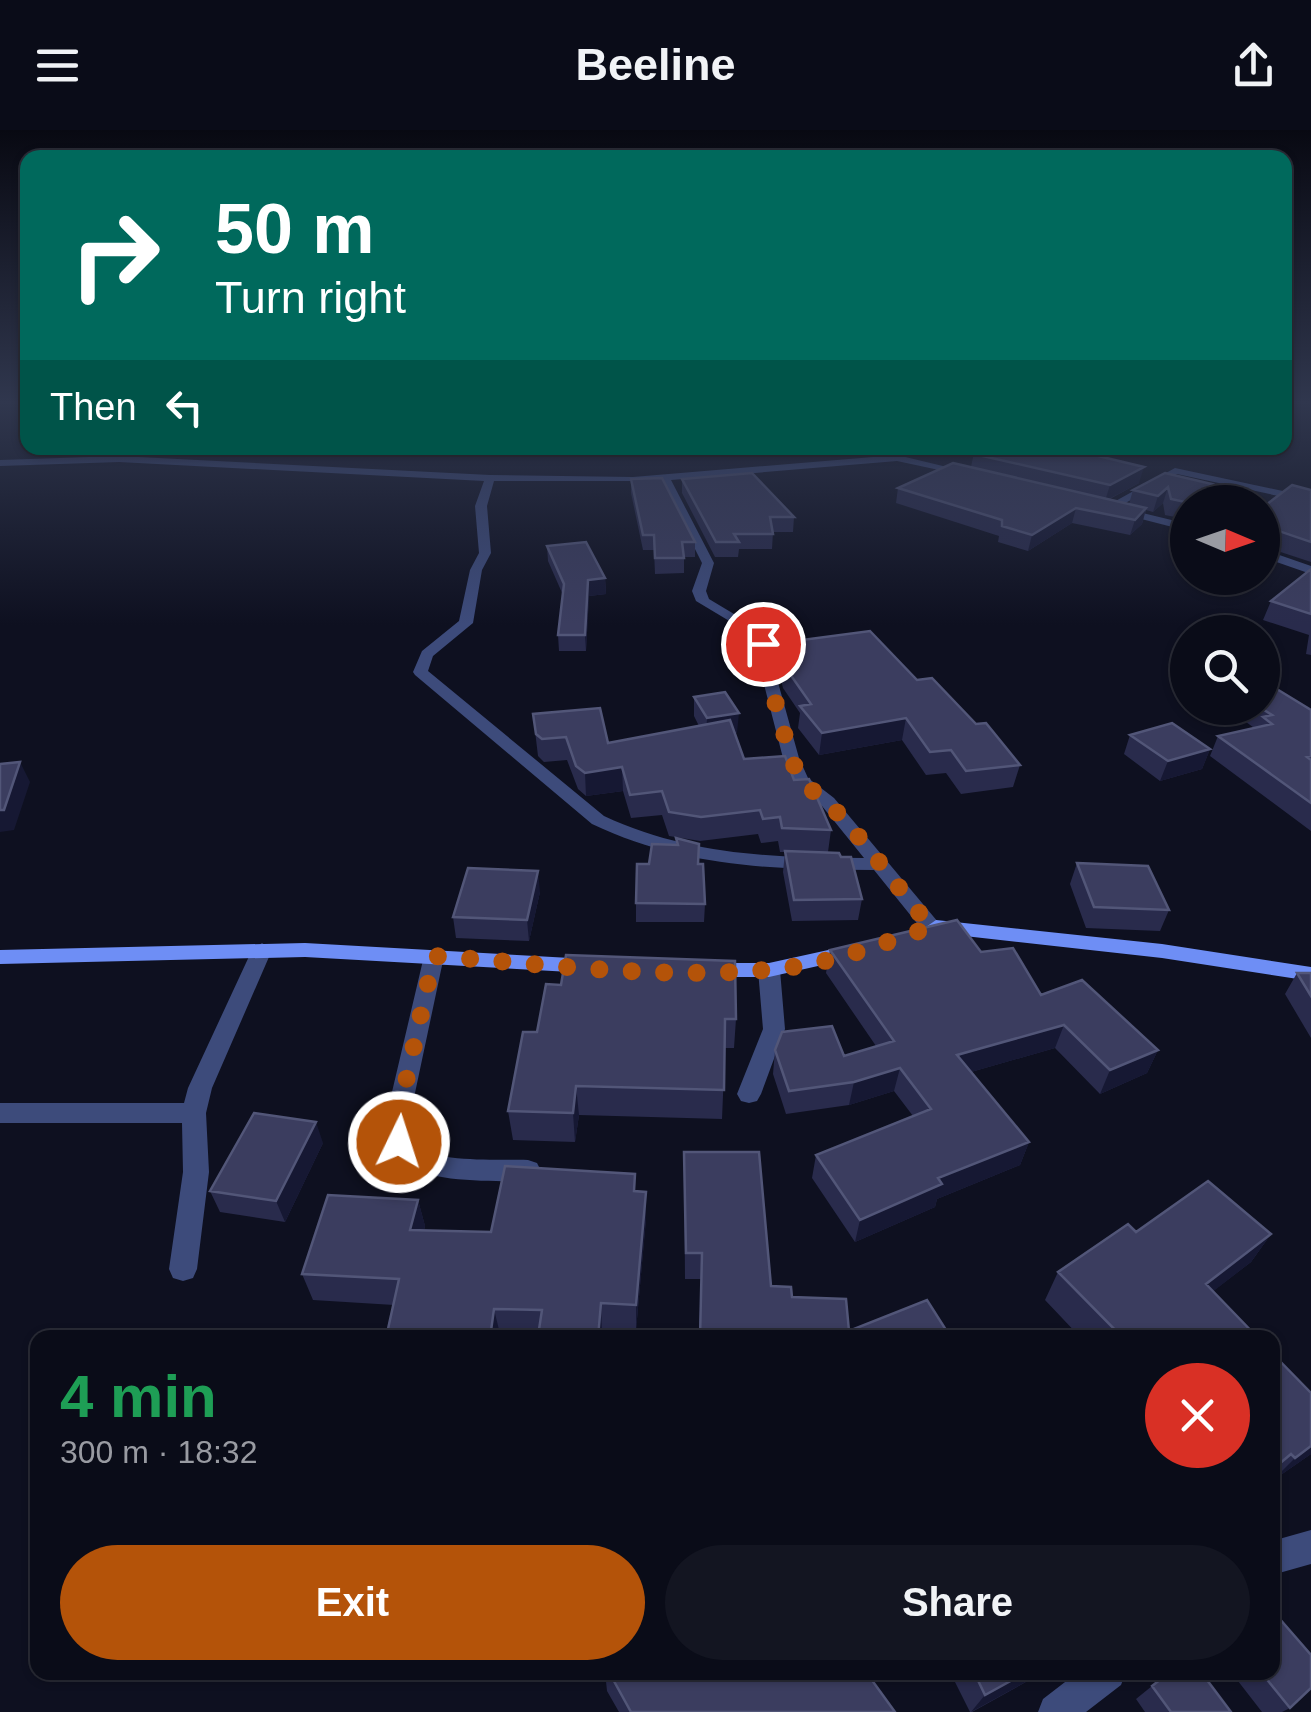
<!DOCTYPE html>
<html lang="en">
<head>
<meta charset="utf-8">
<style>
  :root { --surface:#0a0c18; --page:#131521; --text:#f1f3f6; --muted:#999ba2; --line:#2a2c37; --accent:#b45309 }
  body { margin:0; font-family:Arial,sans-serif; background:var(--page); color:var(--text); height:100vh; display:flex; flex-direction:column; font-size:38px; white-space:nowrap }
  * { box-sizing:border-box; margin:0 }
  p { font-size:32px; color:var(--muted) }
  .icon { flex:none; width:55px; height:55px; fill:none; stroke:currentColor; stroke-width:2; stroke-linecap:round; stroke-linejoin:round }
  .map { position:relative; flex:1; overflow:hidden }
  .panel { position:absolute; left:30px; top:1200px; width:1250px; height:350px; display:flex; flex-direction:column; background:var(--surface); border-radius:20px; box-shadow:0 2px 8px #0004,0 0 0 2px var(--line) }
  .panel>* { flex:none }
  .banner { position:absolute; left:20px; top:20px; width:1272px; height:305px; border-radius:20px; box-shadow:0 2px 8px #0004,0 0 0 2px var(--line); background:#00695c; color:#fff; overflow:hidden }
  .needle { width:65px; rotate:92deg }
  .tools { position:absolute; left:1170px; top:355px; display:grid; gap:20px }
  .tools a { display:grid; place-items:center; width:110px; height:110px; border-radius:50%; background:var(--surface); box-shadow:0 2px 8px #0004,0 0 0 2px var(--line); font-size:50px }
  .pin { position:absolute; display:grid; place-items:center; width:85px; height:85px; color:#fff; margin:-42px; border:5px solid #fff; border-radius:50%; box-shadow:0 2px 10px #0007 }
  .me { position:absolute; width:110px; margin:-55px; rotate:4deg; stroke-linejoin:round; filter:drop-shadow(0 0 8px #0008) }
  .turn { display:flex; align-items:center; gap:35px; height:210px; padding:0 30px; font-size:45px }
  .turn .icon { width:130px; height:130px; stroke-width:2.5 }
  .turn b { display:block; font-size:70px; line-height:85px }
  .then { display:flex; align-items:center; height:95px; padding:0 30px; background:#0003; gap:20px; font-size:38px }
  .round { display:grid; place-items:center; flex:none; width:105px; height:105px; border-radius:52px; background:var(--page) }
  .headline { display:flex; align-items:center; justify-content:space-between; height:170px; padding:0 30px }
  h1 { font-size:60px; font-weight:700; line-height:75px; color:#1e9e55 }
  .action { display:flex; gap:20px; margin-top:auto; padding:20px 30px }
  .action a { flex:1; height:115px; border-radius:60px; background:var(--accent); color:#fff; font-size:40px; font-weight:700; line-height:115px; text-align:center }
  .action a+a { background:var(--page); color:var(--text) }
  header { display:flex; justify-content:space-between; align-items:center; height:130px; padding:0 30px; background:var(--surface); font-size:45px; font-weight:700 }
  .map>svg:first-child { display:block }
  .lines { fill:none; stroke-linecap:round; stroke-linejoin:round }
  .street { fill:#3d4b7b; fill-rule:evenodd }
  .secondary { fill:#6e8ef5; fill-rule:evenodd }
  .wall { fill:#292b4c }
  .shaded-wall { fill:#161833 }
  .building { fill:#3b3d5f; stroke:#525678; stroke-width:2.5 }
  .route { stroke:#b45309; stroke-width:18; stroke-dasharray:0 32.4 }
</style>
</head>
<body>
<header><svg class="icon" aria-label="menu" viewBox="0 0 24 24"><path d="M4 6h16M4 12h16M4 18h16"/></svg>Beeline<svg class="icon" aria-label="share" viewBox="0 0 24 24"><path d="M12 15V3M7 8l5-5 5 5M5 13v7h14v-7"/></svg></header>
<div class="map">
<svg width="1311" height="1582" viewBox="0 0 1311 1582">
  <rect width="100%" height="100%" fill="#0e1020"/>
  <g class="lines">
    <path class="street" d="M897,325l75,18 -5,3 -70,-15 -226,19 43,83 -8,28 3,8 55,33 35,126 9,20 26,20 104,124 3,5 -10,7 -7,-2 -50,-62c-99,0 -192,-3 -282,-46l-177,-149 -2,-3 9,-21 37,-30 11,-51 9,-17 -4,-47 9,-25 -365,-19 -119,4v-6l119,-4 371,19 143,2zM494,351h167l41,82 -10,28 4,10 55,33 32,124 9,23 30,25 42,52c-91,0 -176,-3 -260,-42l-176,-145 5,-15 40,-33 9,-53 9,-17 -4,-47z
      M1175,338l136,29v6l-134,-29 -64,36 -10,-2z
      M1122,378l66,16v7l-70,-18v-4z
      M1262,419l49,17v8l-49,-17z
      M262,813l10,7 -60,138 -6,25 3,59 -12,97 -4,9 -10,3 -10,-3 -4,-9 14,-97 -1,-49h-182v-20h184l4,-15 64,-138z
      M434,819l10,7 -36,170c2,8 2,16 9,21 21,16 84,12 111,13l9,3 4,8 -4,8 -9,3c-35,-2 -99,2 -128,-20 -11,-8 -14,-24 -16,-36l40,-170z
      M769,833l7,2 4,5 5,59 -24,65 -4,7 -8,2 -8,-2 -4,-7 26,-65 -5,-59 4,-5z
      M1311,1400v34l-39,11v-34z
      M1078,1542h48l-5,13 -35,27h-48l5,-13z"/>
    <path class="secondary" d="M936,790l226,24 149,23v14l-149,-23 -233,-26 -3,-5z
      M305,813l283,16 10,7 -10,7 -283,-16 -305,7v-14z
      M851,815l7,2 3,5 -3,5 -89,20h-57l-7,-2 -4,-5 4,-5 7,-2h57z"/>
  </g>
  <path class="wall" d="M975,318h116l-1,6 49,29 -31,17 21,4 4,-14 32,-17 41,27 -3,2h-15l-8,16 -15,-3 -2,-12 -10,9 -7,-2 -4,14 -12,11 -58,-12 -44,28 -30,-9 1,-6 -103,-33 2,-15 73,-21z
    M631,349l64,63v15h-11v16l-29,1 -1,-24h-11l-12,-57z
    M682,349l112,38 -1,15h-20l-1,17h-33l-1,8h-23l-33,-64z
    M1311,360v72l-49,-16v-38z
    M547,416l58,32 1,16 -17,2 -3,55h-27l-1,-16 5,-40 -15,-34z
    M1311,439v86l-5,-1 3,-19 -46,-15 8,-19z
    M779,513l138,37 59,44 44,41 -7,22 -52,7 -15,-21 -20,2 -24,-35 -83,15 -21,-27 2,-15 -17,-25 -6,-24z
    M1268,555l43,25v121l-101,-75 8,-20 36,-8 -26,-20h34z
    M694,567l43,36h-2l9,26 50,21 37,50 -3,22 34,47 -4,21 -66,1 -9,-49 2,-20h-5l-2,-11 -17,2 -3,-9 -58,7 -31,-5 -7,-21 -31,3 -8,-27 -37,5 -8,-7 -11,-29 -23,2 -6,-6 -5,-42 75,29 91,-17 -5,-10z
    M1130,605l80,14 -8,20 -42,12 -36,-27z
    M676,708l23,26 6,40 -1,18h-68v-19l13,-39 27,-19z
    M1077,733l92,47 -9,21 -74,-3 -16,-44z
    M540,762l-11,49 -73,-3 -3,-21z
    M830,820l151,2 60,43 117,55 -11,23 -47,21 -45,-46 -84,24 58,70 -9,23 -83,34 -2,8 -80,35 -43,-64 4,-23 97,-39 -19,-25 -45,14 -63,9 -13,-40 2,-24 69,6 32,-10 -50,-73z
    M1297,843h14v65l-26,-44z
    M546,854l190,35 -2,29h-9l-3,71 -143,-4 -4,27 -62,-2 -5,-29 29,-79z
    M323,1013l-38,79 -65,-10 -10,-21z
    M684,1022l87,134 78,45 99,2 -2,5h-247l2,-59h-16z
    M636,1062l10,27 -10,111 -33,-1 -1,9h-64v-2l-38,-2 -106,-29 -81,-5 -11,-26 116,-74 7,26 -1,4 67,2z
    M1136,1102l135,2 -20,28 -38,29 45,47h-177l-36,-38 13,-28z
    M1272,1223l39,101 -39,27z
    M605,1542h261l29,40h-276l-12,-21z
    M950,1542h94l-72,40h-2z
    M1231,1542h41l18,36 -8,4h-20z
    M1152,1556l79,26h-86l-9,-13z"/>
  <path class="shaded-wall" d="M1144,337l-5,16 -34,18 5,-16z
    M1212,354l-6,16 -3,2h-15v11l-8,5 5,-16z
    M1168,357l-5,16 -10,9 5,-16z
    M1076,378l-4,15 -44,28 4,-16z
    M1146,378l-4,16 -12,11 5,-15z
    M1270,398l-7,17 -1,1v-8l4,-8z
    M605,448l1,16 -17,2 -3,55 -1,-16 3,-55z
    M739,583l-2,20 -31,5 1,-20z
    M906,588l-4,22 -83,15 3,-22z
    M1210,619l-8,20 -42,12 8,-20z
    M20,632l10,20 -16,48 -14,2v-22z
    M622,637l1,24 -37,5 -1,-23z
    M538,741l2,21 -11,49 -2,-21z
    M1064,895l-9,23 -105,30 7,-23z
    M1158,920l-11,23 -47,21 10,-24z
    M900,938l-6,23 -45,14 5,-23z
    M576,956l3,29 -4,27 -2,-29z
    M316,992l7,21 -38,79 -9,-21z
    M1029,1012l-9,23 -83,34 -2,8 -80,35 5,-22 78,-42z
    M646,1062v27l-10,111v-25z
    M418,1070l7,26 -8,30 -7,-26z
    M1271,1104l-20,28 -63,49 18,-27z
    M601,1173l1,35h-4z
    M494,1179l6,25 -1,4h-9z
    M1311,1316v8l-39,27 23,-23z
    M1027,1542h17l-73,40 14,-17z"/>
  <path class="building" d="M979,318h112l-1,6 54,13 -34,18 -136,-31 10,-5z
    M953,333l193,45 -11,12 -59,-12 -44,27 -30,-9v-6l-104,-32z
    M752,343l42,44h-24l3,17h-39l5,8h-23l-34,-63z
    M1165,343l47,11 -27,18 -14,-3 -3,-12 -10,9 -25,-6z
    M662,348l33,64h-13l2,16h-29l-1,-23h-11l-12,-56z
    M1292,355l19,5v52l-41,-14 -4,2 -4,-1v-21z
    M586,412l19,36 -17,2 -3,55h-27l6,-51 -17,-38z
    M1311,439v45l-40,-13z
    M870,501l47,49 15,-2 44,46 10,-1 34,42 -54,6 -15,-21 -21,2 -24,-34 -84,15 -22,-27 11,-2 -26,-37 -6,-24z
    M1262,550l49,30v46l-4,1 4,3v43l-93,-67 54,-12 -9,-7 9,-2 -11,-7z
    M725,562l14,21 -32,5 -13,-21z
    M600,578l8,35 122,-23 14,39 41,-3 9,24 15,-1 22,51 -49,-2 -2,-11 -17,2 -3,-9 -59,7 -32,-5 -7,-21 -32,4 -8,-28 -37,6 -9,-7 -10,-29 -24,2 -6,-5 -3,-20z
    M1172,593l38,26 -42,12 -38,-26z
    M20,632l-16,48h-4v-46z
    M676,708l23,6 -1,20h5l2,40 -69,-1 1,-39h12l3,-20 26,1z
    M785,721l54,2 2,4h10l11,42 -68,1z
    M1077,733l71,3 21,44 -75,-3z
    M468,738l70,3 -11,49 -74,-3z
    M957,790l24,32 32,-4 28,47 41,-15 76,70 -48,20 -46,-45 -107,30 72,87 -91,36 4,6 -82,36 -44,-65 115,-46 -31,-41 -46,14 -65,9 -14,-41 7,-18 50,-6 12,30 50,-15 -64,-91z
    M566,825l169,6 1,58h-11l-1,71 -148,-4 -3,27 -65,-2 15,-79h14l9,-48 15,1z
    M1297,843h14v23z
    M254,983l62,9 -40,79 -66,-10z
    M684,1022h75l12,134 20,1 1,10 54,2 3,32 78,-31 21,33 -6,2 1,3h-243l2,-85h-16z
    M505,1036l130,8 -1,17 12,1 -10,113 -35,-2 -3,35 -60,-2 4,-26 -48,-1 -4,29h-104l13,-59 -97,-5 26,-79 90,5 -8,30 81,2z
    M1208,1051l63,53 -65,50 52,54h-135l-65,-66 70,-48 8,8z
    M1272,1223l39,40v53l-16,12 -4,-4 -19,16z
    M1272,1480l39,45v33l-21,20 -29,-36h11z
    M609,1542h257l29,40h-264z
    M974,1542h53l-42,23z
    M1170,1542h31l30,40h-60l-19,-26z"/>
  <linearGradient id="sky" x2="0" y2="1"><stop stop-color="#080912"/><stop offset="0.55" stop-color="#30374e"/><stop offset="1" stop-color="#30374e" stop-opacity="0"/></linearGradient>
  <rect width="1311" height="495" fill="url(#sky)"/>
  <g class="lines">
    <path class="route" d="M399,1012l-3,-16 38,-170c117,8 249,27 365,10 45,-7 90,-25 132,-39 -35,-41 -65,-86 -103,-124 -9,-9 -22,-15 -29,-26 -8,-14 -37,-119 -36,-133"/>
  </g>
</svg>
<div class="tools">
<a><svg class="needle" viewBox="-14 -14 28 28"><path d="M0-13l5 13h-10z" fill="#e53935"/><path d="M0 13l5-13h-10z" fill="#999ba2"/></svg></a>
<a><svg class="icon" aria-label="search" viewBox="0 0 24 24"><circle cx="10" cy="10" r="6"/><path d="M15 15l6 6"/></svg></a>
</div>
<div class="pin" style="left:763px;top:514px;background:#d93025"><svg class="icon" aria-label="arrive" viewBox="0 0 24 24"><path d="M6 21V4h12l-3 4 3 4H6"/></svg></div>
<svg class="me" style="left:399px;top:1012px" viewBox="-20 -20 40 40"><circle r="17" fill="#b45309" stroke="#fff" stroke-width="3"/><path d="M0-11L8 9 0 5-8 9z" fill="#fff"/></svg>
<div class="banner">
<div class="turn"><svg class="icon" aria-label="right" viewBox="0 0 24 24"><path d="M7 20v-9h11M14 6l5 5-5 5"/></svg><div><b>50 m</b>Turn right</div></div>
<div class="then">Then<svg class="icon" aria-label="left" viewBox="0 0 24 24"><path d="M17 20v-9H6M10 6l-5 5 5 5"/></svg></div>
</div>
<section class="panel">
<div class="headline"><div><h1>4 min</h1><p>300 m · 18:32</p></div><a class="round" style="background:#d93025;color:#fff"><svg class="icon" aria-label="close" viewBox="0 0 24 24"><path d="M6 6l12 12M18 6L6 18"/></svg></a></div>
<div class="action"><a>Exit</a><a>Share</a></div>
</section>
</div>
</body>
</html>
